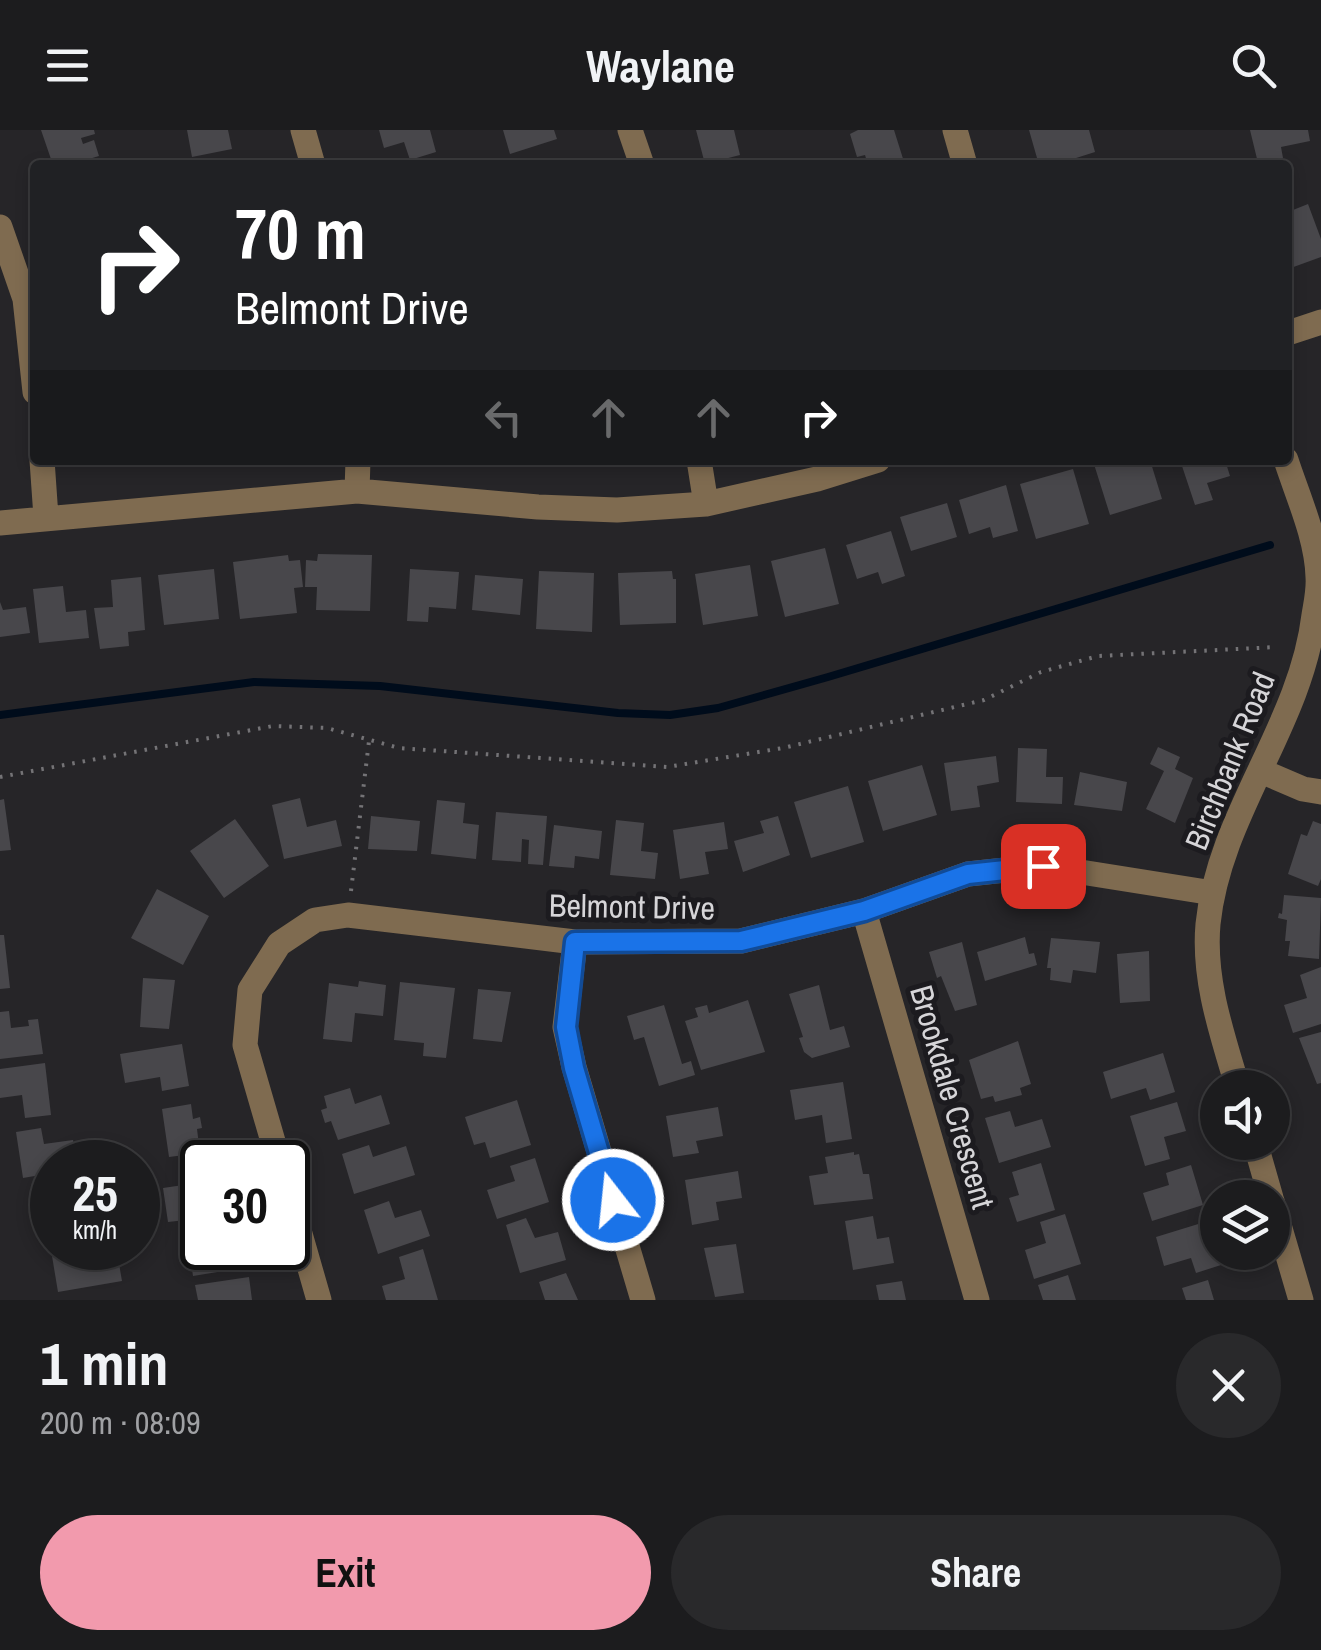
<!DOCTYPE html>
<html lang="en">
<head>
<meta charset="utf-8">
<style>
  :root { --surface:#1c1c1e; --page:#29292b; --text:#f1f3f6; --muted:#a0a1a4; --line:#3a3a3c; --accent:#f29aad }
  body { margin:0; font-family:"Archivo Narrow",sans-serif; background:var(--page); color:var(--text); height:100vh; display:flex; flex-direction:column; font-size:38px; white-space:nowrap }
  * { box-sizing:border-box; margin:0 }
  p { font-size:32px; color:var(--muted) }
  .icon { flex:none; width:55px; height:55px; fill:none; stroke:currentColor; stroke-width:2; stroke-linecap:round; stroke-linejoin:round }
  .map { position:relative; height:1170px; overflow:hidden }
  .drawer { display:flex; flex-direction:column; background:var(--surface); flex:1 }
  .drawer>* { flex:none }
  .banner { position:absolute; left:30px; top:30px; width:1262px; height:305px; border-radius:10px; box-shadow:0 5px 15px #0003,0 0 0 2px var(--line); background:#202124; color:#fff; overflow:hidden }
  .buttons { position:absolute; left:1200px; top:940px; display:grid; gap:20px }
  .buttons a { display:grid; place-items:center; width:90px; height:90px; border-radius:50%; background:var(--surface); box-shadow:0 5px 15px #0003,0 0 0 2px var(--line); font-size:50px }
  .speed { position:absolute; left:30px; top:1010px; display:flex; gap:20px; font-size:50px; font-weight:700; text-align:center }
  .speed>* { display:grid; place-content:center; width:130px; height:130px; border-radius:50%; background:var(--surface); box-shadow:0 5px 15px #0003,0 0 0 2px var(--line); line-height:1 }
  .speed small { font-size:25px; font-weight:400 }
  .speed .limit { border:5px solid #111; border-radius:15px; background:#fff; color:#111 }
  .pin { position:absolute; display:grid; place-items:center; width:85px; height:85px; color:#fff; margin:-42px; border-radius:20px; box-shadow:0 5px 15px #0006 }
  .me { position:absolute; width:110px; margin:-55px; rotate:344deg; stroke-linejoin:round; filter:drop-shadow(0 0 8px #0008) }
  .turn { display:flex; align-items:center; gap:35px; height:210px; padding:0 40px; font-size:45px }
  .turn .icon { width:130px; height:130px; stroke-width:2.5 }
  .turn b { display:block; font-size:70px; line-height:85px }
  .lanes { display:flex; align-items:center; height:95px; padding:0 40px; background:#0003; justify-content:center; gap:50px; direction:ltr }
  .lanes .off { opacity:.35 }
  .round { display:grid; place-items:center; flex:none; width:105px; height:105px; border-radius:52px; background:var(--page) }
  .head { display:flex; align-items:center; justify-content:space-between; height:170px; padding:0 40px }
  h1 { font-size:60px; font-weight:700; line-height:75px }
  .action { display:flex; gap:20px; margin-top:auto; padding:20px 40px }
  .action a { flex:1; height:115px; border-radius:60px; background:var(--accent); color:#111; font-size:40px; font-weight:700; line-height:115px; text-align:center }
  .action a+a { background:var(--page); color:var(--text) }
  header { display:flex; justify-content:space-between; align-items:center; height:130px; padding:0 40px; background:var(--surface); font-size:45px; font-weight:700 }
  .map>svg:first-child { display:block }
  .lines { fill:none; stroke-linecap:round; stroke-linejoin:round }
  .stream { stroke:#000c1b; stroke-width:8 }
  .building { fill:#48474b }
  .path { stroke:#747376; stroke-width:4; stroke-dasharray:2.5 8; stroke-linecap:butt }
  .minor { stroke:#7f6b50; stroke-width:25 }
  .route-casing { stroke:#114b97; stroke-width:25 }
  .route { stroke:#1a73e8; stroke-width:18 }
  .labels { text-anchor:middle; stroke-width:10; stroke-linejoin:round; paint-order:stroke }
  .street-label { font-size:32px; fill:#d6d5d8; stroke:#1c1b1f }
</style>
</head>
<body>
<header><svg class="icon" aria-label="menu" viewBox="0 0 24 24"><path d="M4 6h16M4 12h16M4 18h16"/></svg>Waylane<svg class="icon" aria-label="search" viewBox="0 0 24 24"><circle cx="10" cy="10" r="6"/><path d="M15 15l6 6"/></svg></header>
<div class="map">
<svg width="1321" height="1170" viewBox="0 0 1321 1170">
  <rect width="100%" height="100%" fill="#262528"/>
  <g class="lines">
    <path class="stream" d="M0,585l254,-33 126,4 238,27 52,2 48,-7 110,-31 442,-132"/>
  </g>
  <path class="building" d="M41,0h53l1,4 -14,4 2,6 11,-4 5,16 -30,9h-16z
    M187,0h41l4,19 -40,8z
    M379,0h51l6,22 -26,8 -6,-18 -20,6z
    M503,0h51l3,9 -47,15z
    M696,0h38l6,25 -35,9z
    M858,0h36l11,35h-37l-3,-10 -8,2 -7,-23z
    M1029,0h60l6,22 -22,7 2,6h-36z
    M1250,0h58l2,11 -29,6 2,11 -25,5z
    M1308,74l13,35v18l-33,12v-57z
    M1150,330l12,39 -52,16 -17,-54z
    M1180,330h45l5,16 -23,7 6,17 -18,5z
    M1073,339l16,55 -53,15 -16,-55z
    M1006,355l12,46 -25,7 -3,-11 -21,7 -10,-34z
    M947,373l10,34 -46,14 -11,-34z
    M891,401l14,45 -23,8 -4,-12 -21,7 -11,-34z
    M825,418l14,56 -54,13 -14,-56z
    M318,424l54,1 -2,56 -54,-1 1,-23h-12l1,-27 11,1z
    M288,425l1,6 11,-1 3,27 -9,1 3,25 -57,6 -7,-57z
    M750,435l8,51 -55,9 -8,-51z
    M214,439l5,50 -55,6 -6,-50z
    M410,439l49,3 -3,37 -27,-2 -1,15 -21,-1z
    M539,441l55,2 -2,59 -56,-3z
    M672,441l1,8h3v44l-56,2 -2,-52z
    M475,445l48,4 -3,36 -48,-5z
    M141,447l4,53 -17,2 1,14 -29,3 -6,-41 19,-1 -2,-27z
    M63,456l3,26 20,-2 3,28 -50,5 -6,-54z
    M0,472l3,8 23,-3 4,26 -30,4z
    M1158,617l22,10 -5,12 18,9 -18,45 -29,-14 18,-38 -14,-7z
    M1018,618l29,1 -1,28h17l-1,27 -46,-2z
    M996,626l3,26 -22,4 3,21 -29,4 -7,-48z
    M922,635l15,50 -54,16 -15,-50z
    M1080,642l47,10 -5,29 -48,-6z
    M848,656l16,56 -53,16 -17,-56z
    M300,668l7,29 29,-7 6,26 -58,13 -12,-54z
    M4,669l7,51 -11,1v-51z
    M437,670l28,3 -2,20 16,2 -3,34 -45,-5z
    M496,682l51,4 -4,49 -15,-1 1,-24 -7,-1 -1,23 -29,-2z
    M371,686l49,5 -3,30 -49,-2z
    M778,686l12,39 -47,17 -9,-31 30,-8 -4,-12z
    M235,689l34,47 -45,32 -34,-47z
    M616,690l28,3 -3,28 17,2 -3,26 -45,-4z
    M1313,691l8,3v55l-3,7 -30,-12 13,-40 6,2z
    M724,692l4,27 -23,3 4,22 -29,5 -7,-49z
    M554,695l48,6 -3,28 -24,-3 -1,12 -25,-2z
    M157,759l52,27 -26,49 -52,-27z
    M1284,765l37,3 -2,61 -31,-3 2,-15h-5l2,-21 -9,-2 1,-5 3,1z
    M0,805h4l6,53 -10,1z
    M1025,807l4,17 5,-1 3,12 -52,16 -8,-29z
    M1051,808l49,4 -4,31 -23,-3 -2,13 -21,-3 1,-12h-4z
    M962,812l15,63 -22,6 -14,-35 -4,2 -8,-26z
    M1149,821l1,50 -30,2 -3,-49z
    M1321,837v57l-28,9 -9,-28 23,-7 -7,-23z
    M143,848l32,2 -6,49 -29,-2z
    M359,851l27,4 -3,31 -28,-3 -3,29 -29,-3 6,-56 29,4z
    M400,852l55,6 -9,70 -23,-2 1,-13 -30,-3z
    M819,855l11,45 14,-4 6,21 -38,11 -8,-6 -5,-14 4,-1 -14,-43z
    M478,859l33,3 -9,50 -29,-3z
    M748,870l17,52 -64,18 -16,-49 13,-4 -3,-9 12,-3 2,8z
    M664,875l18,59 9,-3 4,14 -36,11 -15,-49 -10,3 -7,-24z
    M9,881l2,17 18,-2 -1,-6 10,-1 5,35 -43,5v-47z
    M1321,902v51l-4,1 -18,-46z
    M1018,911l13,43 -11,4 2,7 -27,7 -2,-6 -12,3 -12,-39z
    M182,914l7,42 -27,5 -2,-14 -35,6 -5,-29z
    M1163,923l12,39 -25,8 -4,-12 -35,11 -8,-27z
    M45,933l6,52 -26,3 -3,-23 -22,3v-29z
    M843,952l9,57 -26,4 -4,-28 -27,5 -5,-30z
    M350,958l5,16 26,-9 9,29 -52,16 -7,-19 -6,2 -4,-13 6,-2 -3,-12z
    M517,970l14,45 -41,13 -5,-16 -11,3 -9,-28z
    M1177,972l9,29 -22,6 6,22 -25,7 -15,-50z
    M191,974l2,15 7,-2 2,11 -5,1 3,24 -31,4 -7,-48z
    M718,977l5,29 -27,5 3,12 -26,4 -7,-41z
    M1010,981l5,16 27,-8 9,28 -52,16 -14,-45z
    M41,998l3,16 29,-4 4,22h-25v11l-29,5 -7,-46z
    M369,1015l4,12 33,-11 9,29 -61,19 -12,-40z
    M854,1022v3l5,-1 4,20h6l4,25 -59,6 -5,-29 19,-3 -3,-16z
    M535,1028l14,44 -52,17 -10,-29 28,-9 -5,-15z
    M1041,1033l14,47 -38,12 -8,-24 10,-3 -7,-23z
    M202,1034v48l-17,2 1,6 -18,2 -5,-34 27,-4 -3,-18z
    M1191,1035l12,40 -51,16 -9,-28 26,-8 -3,-12z
    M738,1041l4,27 -26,4 3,18 -27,5 -7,-45z
    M52,1052v50l-10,2 -9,-49z
    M389,1071l6,17 26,-8 9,26 -52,18 -14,-44z
    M1065,1084l16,50 -47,15 -9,-29 21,-7 -6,-21z
    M873,1086l4,23 12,-2 5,26 -41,7 -8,-49z
    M526,1088l9,20 23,-6 8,28 -46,13 -14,-48z
    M202,1091v27h37l3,20 -49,8 -3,-20 -6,1 -2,-10 7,-1 -4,-22z
    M1208,1091l13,44 -25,8 -5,-15 -27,8 -8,-29z
    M736,1114l8,49 -29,4 -11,-49z
    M78,1118l2,10 37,-6 5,29 -64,11 -7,-42z
    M423,1119l15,51h-52l-4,-14 23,-7 -6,-22z
    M566,1143l12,27h-33l-6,-18z
    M1068,1145l8,25h-33l-5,-15z
    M249,1147l3,23h-54l-3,-15z
    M1208,1150l6,20h-28l-4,-12z
    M902,1151l4,19h-27l-3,-15z"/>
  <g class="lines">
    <path class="path" d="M0,647l273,-51 54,2 72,20 268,19 116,-19 201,-48 57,-28 57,-16 179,-9
      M351,761l18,-150"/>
    <path class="minor" d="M303,0l10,35
      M630,0l12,35
      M955,0l10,35
      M0,97l25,72 10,93
      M1288,203l33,-11
      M42,330l4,57
      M699,330l7,44
      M357,361l1,-31
      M0,393l357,-32 181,16 79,3 89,-6 111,-25 61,-19
      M1261,641l42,18 18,3
      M864,781l113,389
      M575,812l-10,85 9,40 69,233
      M1238,958c-16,-54 -35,-108 -30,-164 11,-110 93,-199 106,-309 2,-12 5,-25 4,-38 -1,-39 -20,-80 -32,-117
      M1255,1012l16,56
      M279,1032l-34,-117 5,-55 29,-46 36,-24 33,-5 227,27 166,-1 123,-30 104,-37 75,-8 170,27
      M288,1062l31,108
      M1272,1071l29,99"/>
  </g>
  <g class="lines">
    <defs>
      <path id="route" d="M613,1070l-39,-132 -8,-41 9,-85 166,-1 123,-30 104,-37 75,-8"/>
    </defs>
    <use href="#route" class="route-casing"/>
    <use href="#route" class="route"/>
  </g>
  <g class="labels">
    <g class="street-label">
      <text transform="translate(1230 631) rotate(-68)" y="11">Birchbank Road</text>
      <text transform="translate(632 777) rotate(1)" y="11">Belmont Drive</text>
      <text transform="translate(952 967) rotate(74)" y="11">Brookdale Crescent</text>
    </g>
  </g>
</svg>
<div class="buttons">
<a><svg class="icon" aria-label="sound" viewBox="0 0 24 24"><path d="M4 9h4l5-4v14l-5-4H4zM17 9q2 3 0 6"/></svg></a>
<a><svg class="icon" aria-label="layers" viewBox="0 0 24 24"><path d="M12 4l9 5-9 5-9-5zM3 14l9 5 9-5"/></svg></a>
</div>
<div class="speed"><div>25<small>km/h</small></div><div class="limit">30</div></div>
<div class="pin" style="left:1043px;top:736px;background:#d93025"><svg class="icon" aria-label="arrive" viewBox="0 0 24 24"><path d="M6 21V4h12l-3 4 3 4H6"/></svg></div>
<svg class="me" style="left:613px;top:1070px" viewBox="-20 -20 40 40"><circle r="17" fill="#1a73e8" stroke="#fff" stroke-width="3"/><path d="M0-11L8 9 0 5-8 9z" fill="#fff"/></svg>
<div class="banner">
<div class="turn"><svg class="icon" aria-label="right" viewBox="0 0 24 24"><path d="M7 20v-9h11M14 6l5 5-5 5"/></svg><div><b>70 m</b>Belmont Drive</div></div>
<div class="lanes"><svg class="icon off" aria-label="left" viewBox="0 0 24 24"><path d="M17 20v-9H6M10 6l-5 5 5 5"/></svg><svg class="icon off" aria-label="ahead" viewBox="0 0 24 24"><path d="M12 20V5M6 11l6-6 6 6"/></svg><svg class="icon off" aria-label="ahead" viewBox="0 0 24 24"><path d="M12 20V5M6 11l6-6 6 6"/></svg><svg class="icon" aria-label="right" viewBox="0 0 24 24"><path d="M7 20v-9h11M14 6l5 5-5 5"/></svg></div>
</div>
</div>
<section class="drawer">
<div class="head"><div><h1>1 min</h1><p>200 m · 08:09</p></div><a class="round"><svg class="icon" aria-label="close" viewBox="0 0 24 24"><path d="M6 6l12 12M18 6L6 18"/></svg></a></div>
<div class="action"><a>Exit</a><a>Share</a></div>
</section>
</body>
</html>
